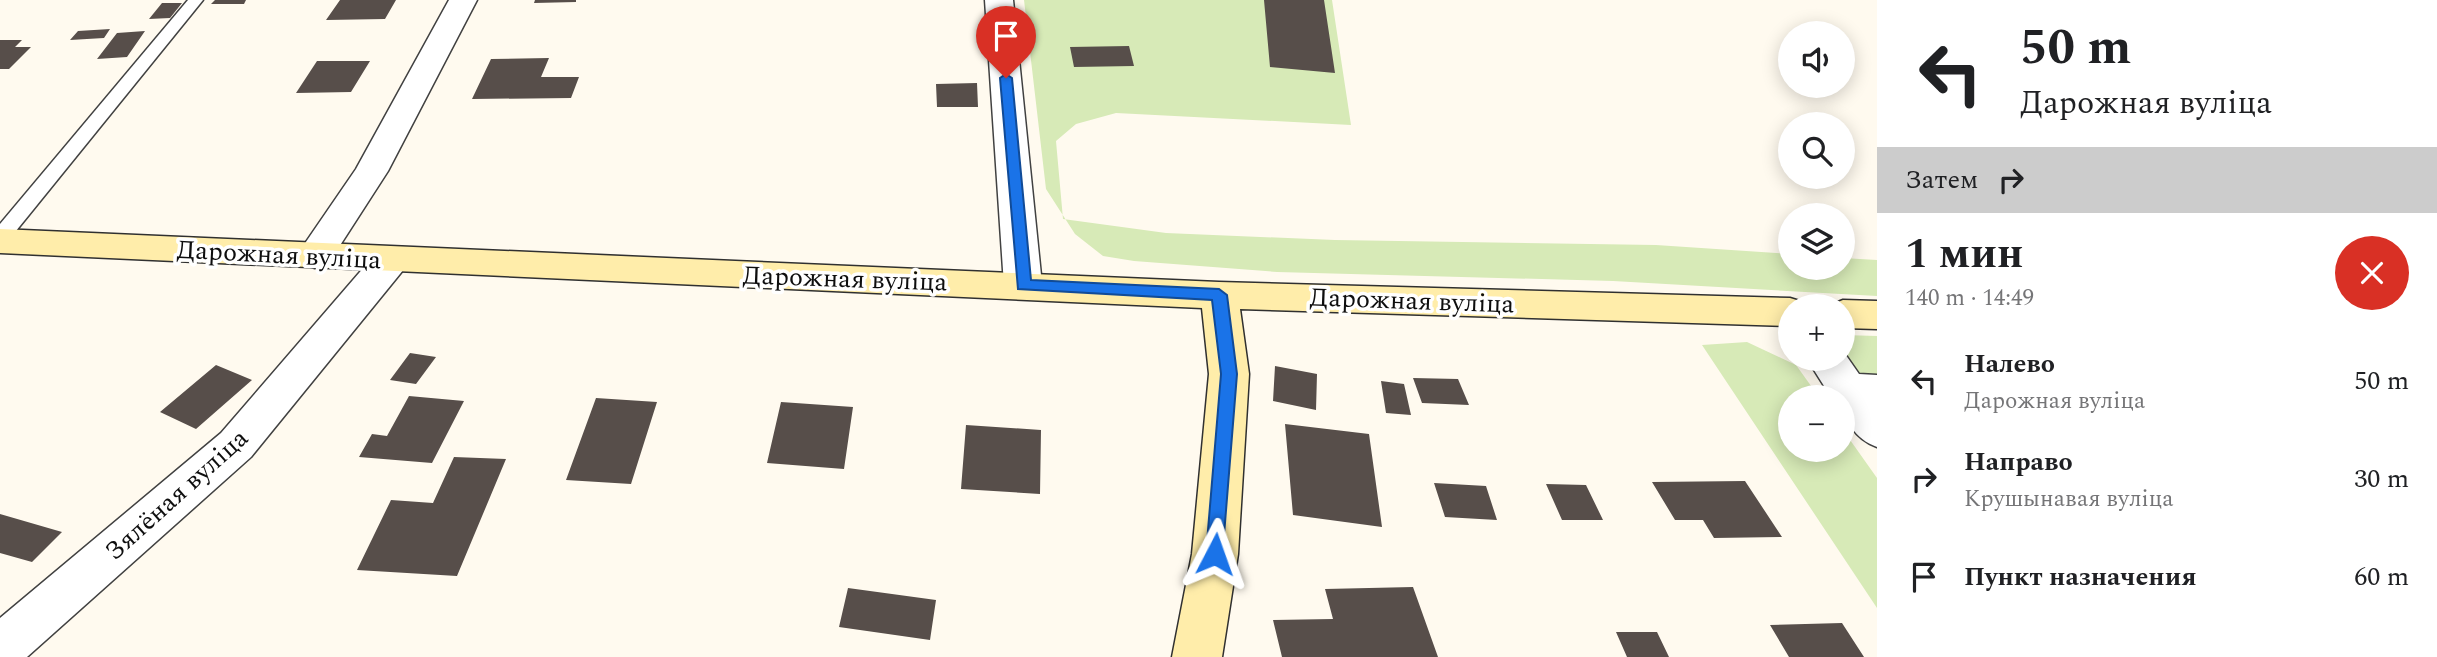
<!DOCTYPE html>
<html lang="ru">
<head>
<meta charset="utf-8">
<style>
  :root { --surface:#fff; --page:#f2f2f2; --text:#202124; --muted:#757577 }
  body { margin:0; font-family:Spectral,serif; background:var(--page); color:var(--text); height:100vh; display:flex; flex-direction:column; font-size:26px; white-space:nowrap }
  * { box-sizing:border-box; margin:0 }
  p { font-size:23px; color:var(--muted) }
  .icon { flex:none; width:38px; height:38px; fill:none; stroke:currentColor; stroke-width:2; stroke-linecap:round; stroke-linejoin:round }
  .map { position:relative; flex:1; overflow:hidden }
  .side { display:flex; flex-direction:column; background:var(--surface); width:560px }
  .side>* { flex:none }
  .hud { background:#fff; color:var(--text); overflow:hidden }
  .fabs { position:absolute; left:1778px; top:21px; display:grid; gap:14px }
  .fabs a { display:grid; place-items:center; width:77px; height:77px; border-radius:50%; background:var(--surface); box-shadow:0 4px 18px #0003; font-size:35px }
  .pin { position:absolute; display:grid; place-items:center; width:60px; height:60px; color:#fff; margin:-72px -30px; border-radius:50% 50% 50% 0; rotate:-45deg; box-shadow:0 0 7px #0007 }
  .pin .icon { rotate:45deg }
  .me { position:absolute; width:77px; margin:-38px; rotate:4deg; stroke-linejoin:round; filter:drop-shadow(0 0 5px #0008) }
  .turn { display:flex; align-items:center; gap:24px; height:147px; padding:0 28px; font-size:32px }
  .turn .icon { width:91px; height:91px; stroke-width:2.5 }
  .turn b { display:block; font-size:49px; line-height:60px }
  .then { display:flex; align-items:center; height:66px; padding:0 28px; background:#0003; gap:14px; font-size:26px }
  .round { display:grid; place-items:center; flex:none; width:74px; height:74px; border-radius:37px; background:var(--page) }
  .summary { display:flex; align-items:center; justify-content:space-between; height:119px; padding:0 28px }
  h1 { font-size:42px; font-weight:700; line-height:52px }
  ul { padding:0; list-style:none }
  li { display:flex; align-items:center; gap:21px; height:98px; padding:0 28px }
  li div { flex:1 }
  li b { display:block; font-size:26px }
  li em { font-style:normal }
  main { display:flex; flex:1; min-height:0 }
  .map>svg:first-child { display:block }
  .green { fill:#d7eab7 }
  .building { fill:#574e4a }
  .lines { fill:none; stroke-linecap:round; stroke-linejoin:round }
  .lane-casing { stroke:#414141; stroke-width:3 }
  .street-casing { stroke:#414141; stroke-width:3 }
  .secondary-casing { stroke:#303030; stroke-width:3 }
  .lane { fill:#fff; fill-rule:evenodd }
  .street { fill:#fff; fill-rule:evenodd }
  .secondary { fill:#ffedaa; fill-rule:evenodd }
  .route { fill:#1a73e8; stroke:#114b97; stroke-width:2 }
  .labels { text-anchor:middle; stroke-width:7; stroke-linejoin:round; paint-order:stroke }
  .street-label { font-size:26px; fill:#0e0e0e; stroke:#fff }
</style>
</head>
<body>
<main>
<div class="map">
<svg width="1877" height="657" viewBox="0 0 1877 657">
  <rect width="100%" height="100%" fill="#fffaef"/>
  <path class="green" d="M1024,0h308l19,125 -235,-12 -40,11 -20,17 7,78 103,14 169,7 321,5 134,9v14h53v-10l34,2v36l-264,-15 -336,-9 -143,-11 -31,-5 -28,-22 -29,-45z
    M1843,335l34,1v47h-15l-19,-26z
    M1747,342l49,23 23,32h-29v53h53v-20l34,48v130l-175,-263z"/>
  <path class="building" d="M215,0h31l-2,4h-33z
    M340,0h56l-11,19 -59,1z
    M535,0h41v2l-42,1z
    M1264,0h60l11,73 -65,-6z
    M162,3h20l-12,15 -21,1z
    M110,29l-6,9 -34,2 8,-9z
    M145,31l-18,26 -30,2 20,-26z
    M0,40h22l-7,7h16l-22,22h-9z
    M1129,46l5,20 -60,1 -4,-20z
    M549,58l-8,19h38l-8,21 -99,1 19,-40z
    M317,61h53l-19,31 -55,1z
    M977,83l1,24h-41l-1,-23z
    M410,353l26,4 -20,27 -26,-4z
    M216,365l36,15 -56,49 -36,-17z
    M1275,366l42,8 -1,36 -43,-9z
    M1413,378l45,1 11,26 -47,-2z
    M1381,381l23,3 7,31 -25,-2z
    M409,396l55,5 -32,62 -73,-6 13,-23 15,2z
    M596,398l61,4 -26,82 -65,-4z
    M781,402l72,5 -9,62 -77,-6z
    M1285,424l84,10 13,93 -89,-12z
    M966,425l75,5 -1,64 -79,-5z
    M454,457l52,2 -49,117 -100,-6 34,-70 42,3z
    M1745,481l37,56 -68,1 -11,-18h-28l-23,-38z
    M1434,483l52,3 11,34 -52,-3z
    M1546,484l40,1 17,35h-41z
    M0,514l62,18 -30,30 -32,-9z
    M1413,587l25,70h-156l-9,-37 60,-1 -8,-30z
    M848,588l88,12 -6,40 -91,-13z
    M1842,623l22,34h-75l-19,-32z
    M1616,632h41l12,25h-42z"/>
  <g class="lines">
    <defs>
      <path id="lane" d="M188,0h15l-196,242 -7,2v-20z"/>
      <path id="street" d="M449,0h28l-89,171 -60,93 -13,4 -13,-4 -5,-9 59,-86z
        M985,0h28l29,285 -6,9 -13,4 -13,-4 -6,-9z
        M391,247l13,4 5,9 -5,9 -153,188 -224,200h-27v-39l221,-185 157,-182z
        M1843,351l16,23 18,1v72c-22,-8 -34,-27 -34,-50h-12l-24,-38h36z"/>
      <path id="secondary" d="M0,229l1219,53 571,16 13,4 3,4h-16v20l-550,-17 9,65 -11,180 -16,103h-50l20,-103 17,-180 -7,-66 -1202,-55z
        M1843,300l34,1v28l-34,-1v-22h-15z"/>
    </defs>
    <use href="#lane" class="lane-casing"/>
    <use href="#street" class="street-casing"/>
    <use href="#secondary" class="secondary-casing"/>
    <use href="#lane" class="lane"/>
    <use href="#street" class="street"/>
    <use href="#secondary" class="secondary"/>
  </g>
  <path class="route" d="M1006,74l6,4 19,202 188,9 8,6 10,79 -15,186 -7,2 -6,-2 -3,-6 15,-180 -9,-74 -194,-11 -18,-211z"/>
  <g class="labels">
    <g class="street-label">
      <text transform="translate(279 254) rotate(3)" y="9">Дарожная вуліца</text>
      <text transform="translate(845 278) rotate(2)" y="9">Дарожная вуліца</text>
      <text transform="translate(1412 300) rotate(2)" y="9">Дарожная вуліца</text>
      <text transform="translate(176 494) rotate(-42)" y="9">Зялёная вуліца</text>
    </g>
  </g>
</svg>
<div class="fabs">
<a><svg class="icon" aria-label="sound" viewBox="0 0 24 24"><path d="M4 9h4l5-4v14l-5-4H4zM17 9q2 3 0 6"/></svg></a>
<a><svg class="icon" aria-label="search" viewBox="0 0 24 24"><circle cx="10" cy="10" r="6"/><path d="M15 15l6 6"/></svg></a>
<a><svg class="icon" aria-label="layers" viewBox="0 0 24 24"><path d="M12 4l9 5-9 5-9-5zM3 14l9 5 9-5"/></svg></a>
<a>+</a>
<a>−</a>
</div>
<div class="pin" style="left:1006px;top:78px;background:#d93025"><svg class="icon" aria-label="arrive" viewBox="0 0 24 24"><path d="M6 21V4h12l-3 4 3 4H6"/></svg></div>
<svg class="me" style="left:1215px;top:554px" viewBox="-20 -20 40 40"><path d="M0-17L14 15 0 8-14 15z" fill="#1a73e8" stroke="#fff" stroke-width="4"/></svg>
</div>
<section class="side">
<div class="hud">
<div class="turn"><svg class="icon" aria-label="left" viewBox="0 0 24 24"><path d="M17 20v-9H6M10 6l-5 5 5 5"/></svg><div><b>50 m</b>Дарожная вуліца</div></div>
<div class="then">Затем<svg class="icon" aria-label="right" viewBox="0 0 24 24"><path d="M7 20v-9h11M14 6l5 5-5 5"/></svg></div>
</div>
<div class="summary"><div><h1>1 мин</h1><p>140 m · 14:49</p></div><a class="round" style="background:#d93025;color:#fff"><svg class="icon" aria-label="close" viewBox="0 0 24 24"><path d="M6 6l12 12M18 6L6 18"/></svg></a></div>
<ul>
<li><svg class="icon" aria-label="left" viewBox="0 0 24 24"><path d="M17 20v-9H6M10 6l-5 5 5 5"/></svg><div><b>Налево</b><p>Дарожная вуліца</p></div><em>50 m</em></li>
<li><svg class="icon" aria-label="right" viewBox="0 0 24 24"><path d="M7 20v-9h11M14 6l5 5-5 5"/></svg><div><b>Направо</b><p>Крушынавая вуліца</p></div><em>30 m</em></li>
<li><svg class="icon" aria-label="arrive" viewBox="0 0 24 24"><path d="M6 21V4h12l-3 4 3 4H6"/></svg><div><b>Пункт назначения</b></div><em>60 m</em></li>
</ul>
</section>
</main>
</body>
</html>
